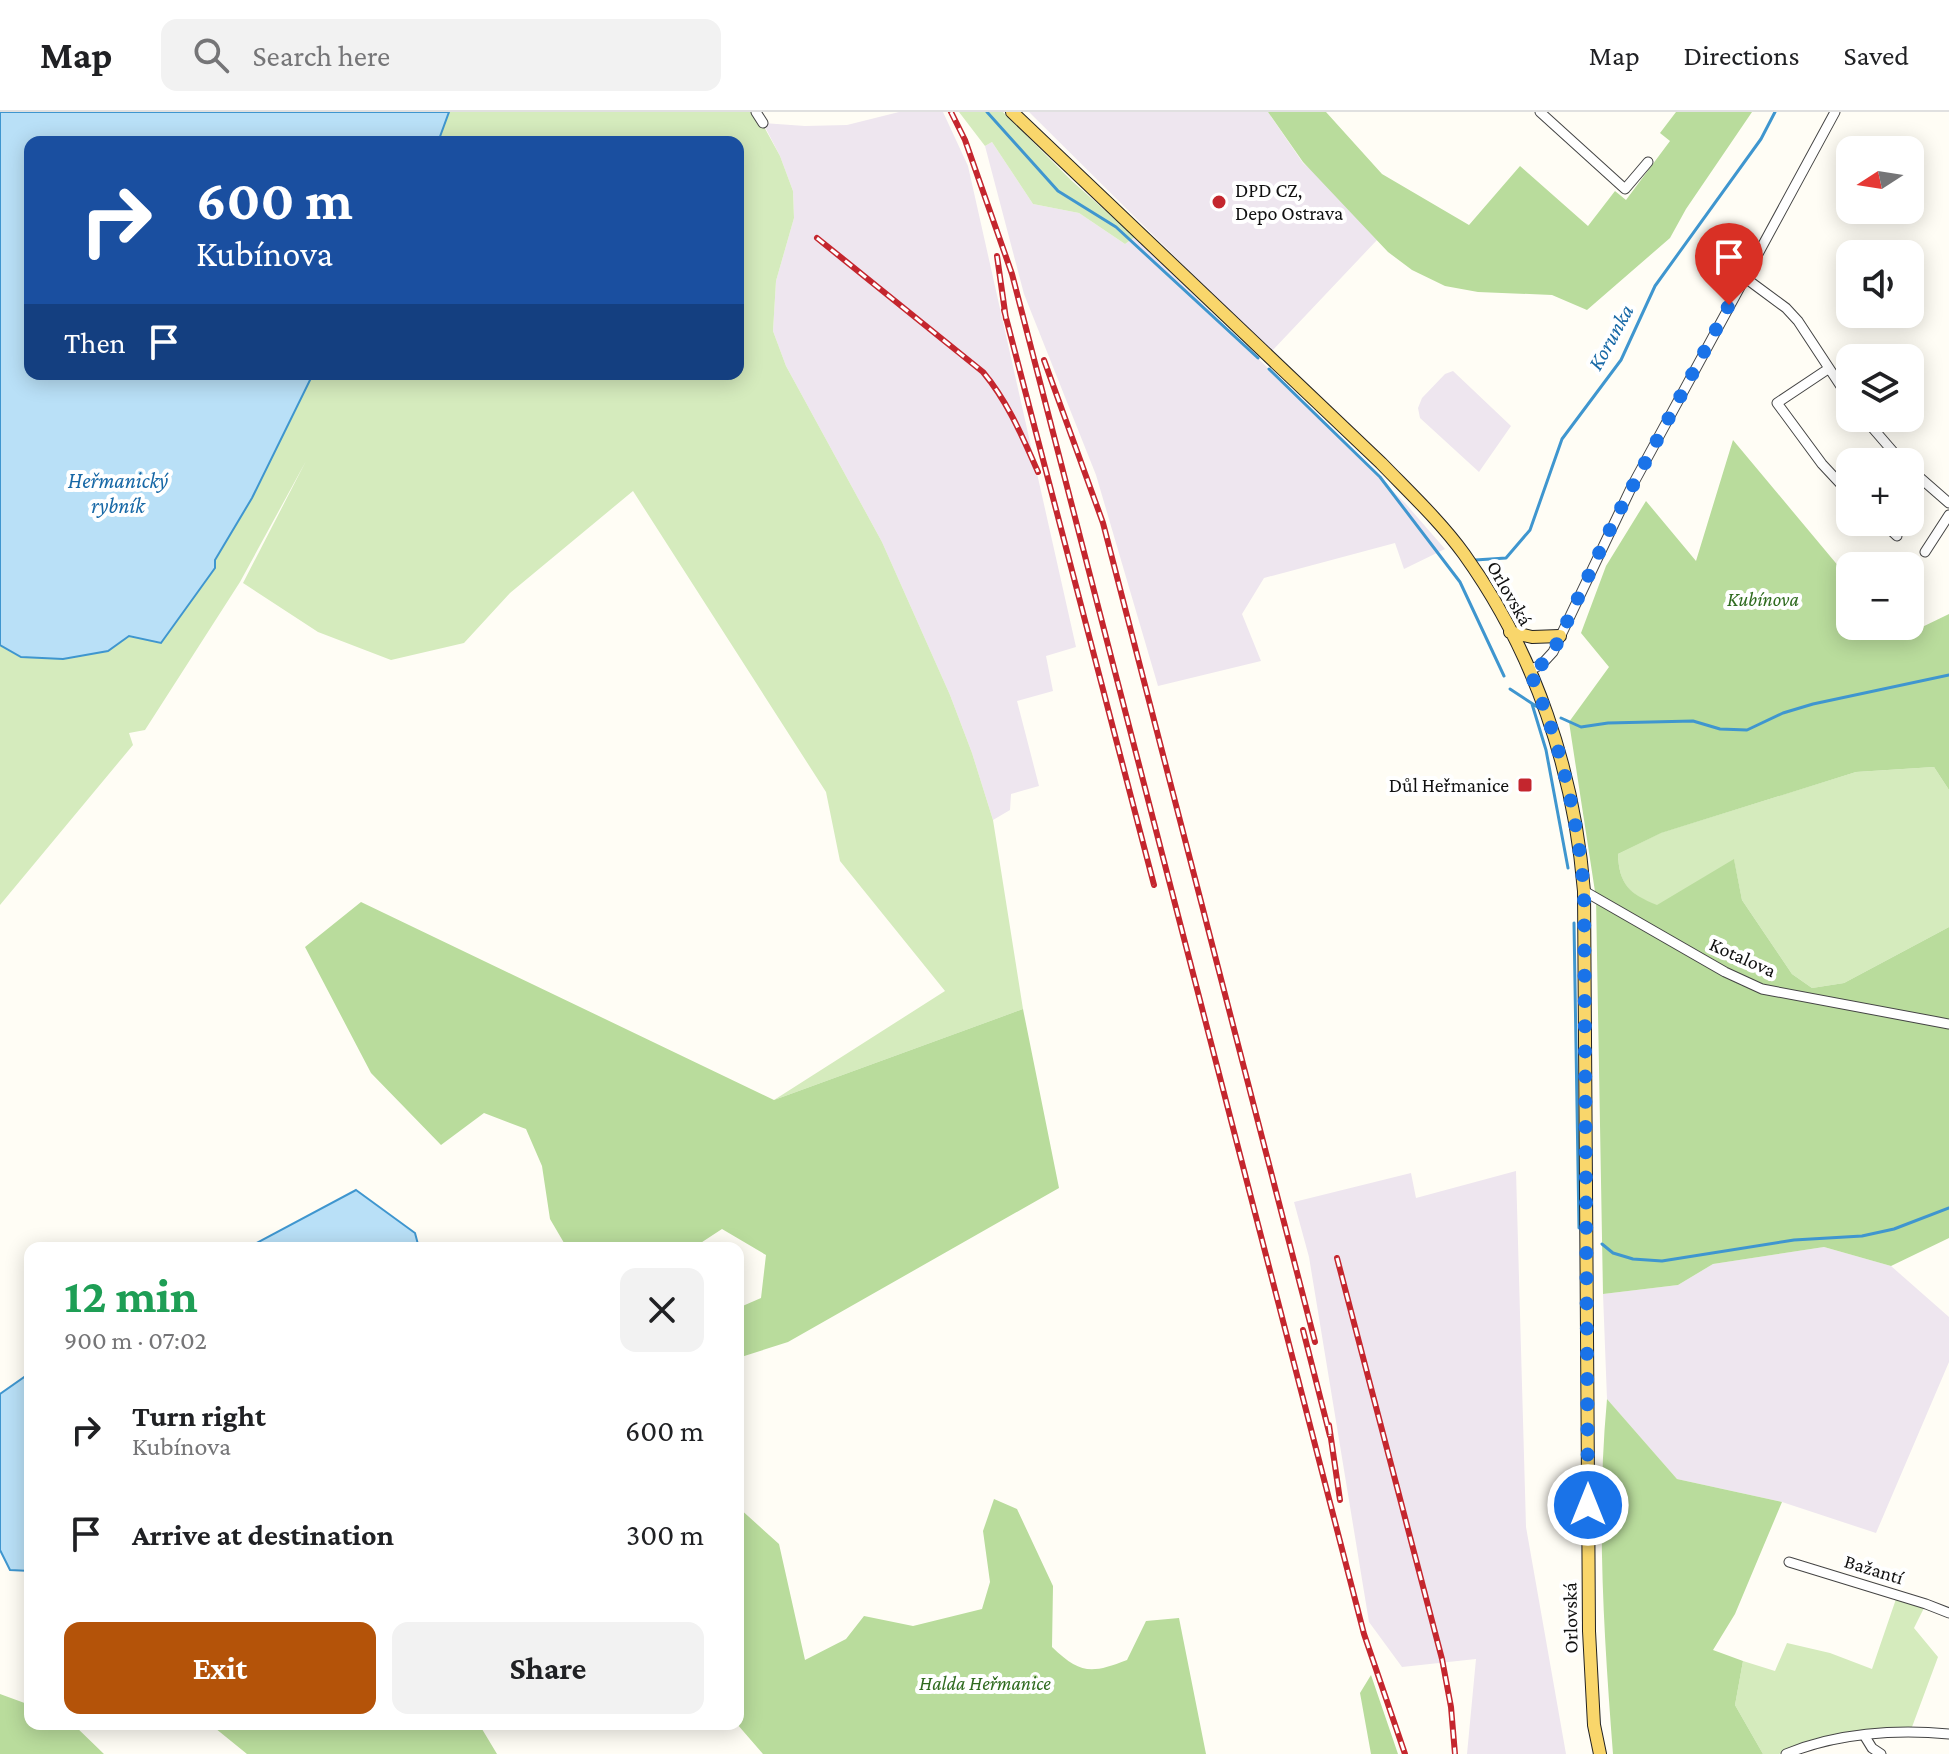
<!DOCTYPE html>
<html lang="en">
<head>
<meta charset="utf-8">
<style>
  :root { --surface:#fff; --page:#f2f2f2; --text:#202124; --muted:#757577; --line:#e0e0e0; --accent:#b45309 }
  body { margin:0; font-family:"Crimson Pro",serif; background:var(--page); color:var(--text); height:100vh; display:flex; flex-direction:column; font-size:30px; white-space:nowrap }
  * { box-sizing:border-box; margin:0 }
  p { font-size:26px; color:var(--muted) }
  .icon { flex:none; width:44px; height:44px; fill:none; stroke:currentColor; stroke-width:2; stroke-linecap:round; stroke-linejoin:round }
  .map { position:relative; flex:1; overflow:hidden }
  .side { position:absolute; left:24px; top:1130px; width:720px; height:488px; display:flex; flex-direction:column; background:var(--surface); border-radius:16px; box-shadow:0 4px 20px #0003 }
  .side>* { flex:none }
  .hud { position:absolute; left:24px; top:24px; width:720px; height:244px; border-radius:16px; box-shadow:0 4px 20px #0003; background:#1a4fa0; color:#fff; overflow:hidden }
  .needle { width:52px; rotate:258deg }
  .controls { position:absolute; left:1836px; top:24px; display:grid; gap:16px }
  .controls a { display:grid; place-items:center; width:88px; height:88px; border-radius:16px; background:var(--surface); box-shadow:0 4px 20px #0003; font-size:40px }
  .pin { position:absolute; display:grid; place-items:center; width:68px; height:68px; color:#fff; margin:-82px -34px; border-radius:50% 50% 50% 0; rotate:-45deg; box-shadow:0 0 8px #0007 }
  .pin .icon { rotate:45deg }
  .me { position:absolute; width:88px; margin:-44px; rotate:0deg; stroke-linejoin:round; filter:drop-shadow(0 0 6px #0008) }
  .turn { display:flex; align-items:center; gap:28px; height:168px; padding:0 40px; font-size:36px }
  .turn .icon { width:104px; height:104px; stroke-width:2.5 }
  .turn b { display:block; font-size:56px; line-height:68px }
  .then { display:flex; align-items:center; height:76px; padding:0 40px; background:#0003; gap:16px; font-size:30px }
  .round { display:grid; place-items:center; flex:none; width:84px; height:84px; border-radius:16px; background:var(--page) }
  .headline { display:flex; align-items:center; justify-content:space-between; height:136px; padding:0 40px }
  h1 { font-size:48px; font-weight:700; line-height:60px; color:#1e9e55 }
  .cta { display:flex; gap:16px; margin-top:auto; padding:16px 40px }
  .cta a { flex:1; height:92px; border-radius:16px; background:var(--accent); color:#fff; font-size:32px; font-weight:700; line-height:92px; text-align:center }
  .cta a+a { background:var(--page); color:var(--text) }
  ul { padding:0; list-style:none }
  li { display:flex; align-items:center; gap:24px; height:104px; padding:0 40px }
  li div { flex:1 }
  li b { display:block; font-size:30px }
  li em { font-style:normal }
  header { display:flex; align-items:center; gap:48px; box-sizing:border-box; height:112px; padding:0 40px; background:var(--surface); border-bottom:2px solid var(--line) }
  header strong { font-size:38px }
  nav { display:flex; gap:44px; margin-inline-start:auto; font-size:28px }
  .search { width:560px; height:72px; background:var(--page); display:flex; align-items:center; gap:20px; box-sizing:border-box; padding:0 28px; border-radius:16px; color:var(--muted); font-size:30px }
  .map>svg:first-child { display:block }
  .industrial { fill:#eee6ef }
  .green { fill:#d5ebbd }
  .forest { fill:#b9dc9c }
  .water { fill:#b9e0f7; stroke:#3f96cf; stroke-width:2 }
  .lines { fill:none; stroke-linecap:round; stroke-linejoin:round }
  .stream { stroke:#3f96cf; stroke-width:3 }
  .minor-casing { stroke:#444; stroke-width:11 }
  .major-casing { stroke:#222; stroke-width:14 }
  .minor { stroke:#fff; stroke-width:9 }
  .major { stroke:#f9d66b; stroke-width:12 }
  .rail-casing { stroke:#c4262e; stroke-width:6 }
  .rail { stroke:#fff; stroke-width:3; stroke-dasharray:9; stroke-linecap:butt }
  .route { stroke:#1a73e8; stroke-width:14; stroke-dasharray:0 25.2 }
  .poi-dot { fill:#c4262e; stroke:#fff; stroke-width:3 }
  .labels { text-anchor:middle; stroke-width:8; stroke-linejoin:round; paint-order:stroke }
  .poi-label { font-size:20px; fill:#111; stroke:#fff; text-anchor:start }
  .street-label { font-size:20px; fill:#111; stroke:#fff }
  .park-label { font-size:20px; font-style:italic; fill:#2f6b1f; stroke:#fff }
  .water-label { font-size:22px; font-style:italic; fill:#1768a6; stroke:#fff }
</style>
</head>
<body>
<header>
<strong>Map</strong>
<div class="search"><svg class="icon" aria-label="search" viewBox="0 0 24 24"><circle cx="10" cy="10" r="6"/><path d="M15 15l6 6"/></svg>Search here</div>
<nav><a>Map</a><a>Directions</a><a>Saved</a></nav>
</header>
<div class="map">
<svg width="1949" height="1642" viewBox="0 0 1949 1642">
  <rect width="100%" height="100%" fill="#fffdf5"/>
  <path class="industrial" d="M899,0h44l25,54 108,481 -30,9 7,35 -36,10 22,85 -28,8 -1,16 -17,10 -21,-67 -22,-58 -68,-153 -96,-176 -13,-35 3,-50 18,-63 -1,-27 -13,-35 -17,-33 42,3 42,-1z
    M1029,0h239l35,51 14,12 60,65 -106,112z
    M992,30l41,62 46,9 46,31 10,-7 270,266 40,46 -41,20 -9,-26 -131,35 -22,36 19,47 -103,25 -62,-211 -72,-181 -39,-148z
    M1453,259l58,55 -32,46 -59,-54 -2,-10 4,-10 23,-24z
    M1516,1059l10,356 40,227h-99l9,-95 -74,8 -33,-45 -60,-365 -15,-55 117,-29 5,25z
    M1824,1135l67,19 58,51v45l-73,171 -94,-31 -105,-23 -70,-80 -4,-105 75,-9 35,-21z"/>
  <path class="green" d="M449,0h307l24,44 13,35 1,27 -18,63 -3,50 13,35 96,176 68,153 22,58 21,67 30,189 -249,91 171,-109 -105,-130 -14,-69 -193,-301 -123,102 -46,50 -73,17 -73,-28 -75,-49 63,-122 -66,121 -95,148 -16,3 4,12 -133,160v-260l21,12 87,-6 21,-15 27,5 59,-81 37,-62 61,-124h425v-232h-300z
    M959,0h44l69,69 63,56 -10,7 -46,-31 -46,-9 -41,-62 -7,4z
    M1934,655l15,23v137l-105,56 -32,5 -20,-14 -50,-74 -8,-40 -77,46c-27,-12 -38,-21 -39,-52l42,-21 196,-61z
    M1896,1487l28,9 -10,20 24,29 -26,70 -68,7 -45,10 -20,10h-16l-28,-49 8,-44 32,10 12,-28 43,10 42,16z"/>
  <path class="forest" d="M1268,0h58l56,62 87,51 51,-59 68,60 27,-35 11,9 44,-59 -10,-8 16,-21h76l-66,97 -16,29 -83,72 -35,-15 -74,-3 -33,-6 -33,-16 -24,-18 -85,-90z
    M1733,328l117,140v46l68,3 31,-15v176l-15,-23 -78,5 -195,61 -43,21c1,31 12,40 39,51l77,-46 8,41 50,74 20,14 32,-5 105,-56v311l-58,28 -67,-19 -111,17 -35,21 -75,9 -7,-396 -27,-176 40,-55 -28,-34 25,-67 40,-65 50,60z
    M361,790l413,198 249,-91 36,179 -271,154 -50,16v-50l23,-10 5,-43 -44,-26 -29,19h-126l-17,-29 -8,-53 -16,-37 -42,-16 -43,32 -70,-72 -66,-126z
    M1607,1287l70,80 105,23 -47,112 -22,36 30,11 -8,44 28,49h-150c-9,-118 -17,-237 -6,-355z
    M994,1387l23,10 36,77 -1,61c28,27 39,27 75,13l19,-39 33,-3 27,136h-443l-26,-30 1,-217 41,37 26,116 41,-21 18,-23 49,10 69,-17 8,-27 -7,-51z
    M1371,1563l27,79h-27l-11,-61z
    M0,1582l30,11v19h43l31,30h-104z
    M210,1612h269l18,30h-250z"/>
  <path class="water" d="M0,0h449l-11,30h-408v232h283l-61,124 -37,62v8l-54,75 -32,-7 -21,15 -45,8 -42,-2 -21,-12z
    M356,1078l59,43 4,15h-172z
    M30,1261v198l-20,-1 -10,-20v-156z"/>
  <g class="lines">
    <path class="stream" d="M987,0l71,79 58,36 142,131
      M1269,257l111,108 80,105 44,94
      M1475,448l31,-2 24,-28 32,-91 59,-79 34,-74 106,-147 14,-27
      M1510,577l29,19
      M1532,592l14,46 22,118
      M1561,606l20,9 27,-4 85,-2 27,8 27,1 36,-17 30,-9 136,-29
      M1574,811l5,305
      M1602,1132l11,9 20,6 29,2 132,-21 68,-4 32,-7 55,-21"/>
    <defs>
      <path id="minor" d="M756,0l7,11
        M1540,0l85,77 23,-27
        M1744,165l42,31 12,13 52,79
        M1828,257l-51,34 45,61 28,30
        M1864,306l38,44
        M1910,357l39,34
        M1882,410l15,14
        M1925,440l24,-37
        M1529,558l12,-5 12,-13 79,-166 203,-374
        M1584,779l141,81 37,17 187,35
        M1789,1450l137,42 23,9
        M1864,1623l8,13 9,6
        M1786,1642c50,-21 110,-25 163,-20"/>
      <path id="major" d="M1012,0l369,351c28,29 59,58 83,91 71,99 110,216 120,337l5,740 5,94 6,29
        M1510,520l22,5 28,-1"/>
    </defs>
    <use href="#minor" class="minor-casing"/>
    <use href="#major" class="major-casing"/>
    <use href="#minor" class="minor"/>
    <use href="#major" class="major"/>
    <defs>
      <path id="rail" d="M951,0l14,28 47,134 352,1360 41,120
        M817,126l166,134c25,30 39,64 55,100
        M997,144l9,63
        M1004,198l150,575
        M1044,248l59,163 212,819
        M1337,1146l105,401 9,48 4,47
        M1303,1218l27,106
        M1329,1313l11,75"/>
    </defs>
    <use href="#rail" class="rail-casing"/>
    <use href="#rail" class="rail"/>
  </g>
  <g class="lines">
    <path class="route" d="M1588,1393l-4,-614c-7,-77 -24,-150 -55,-221l12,-5 12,-13 60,-129 116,-218"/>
  </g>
  <g class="poi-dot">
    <circle cx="1219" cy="90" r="8"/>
    <rect x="1517" y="665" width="16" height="16" rx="4"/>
  </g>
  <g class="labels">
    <g class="poi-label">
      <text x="1235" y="85">DPD CZ,<tspan x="1235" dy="23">Depo Ostrava</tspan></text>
      <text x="1509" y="680" text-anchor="end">Důl Heřmanice</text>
    </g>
    <g class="street-label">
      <text transform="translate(1510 481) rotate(60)" y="7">Orlovská</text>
      <text transform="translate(1743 845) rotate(24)" y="7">Kotalova</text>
      <text transform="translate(1874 1457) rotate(17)" y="7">Bažantí</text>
      <text transform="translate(1570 1506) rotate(-91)" y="7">Orlovská</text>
    </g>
    <g class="park-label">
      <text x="1763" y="494">Kubínova</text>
      <text x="985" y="1578">Halda Heřmanice</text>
    </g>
    <g class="water-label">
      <text transform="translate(1610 225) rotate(-61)" y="8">Korunka</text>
      <text x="118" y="376">Heřmanický<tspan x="118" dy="25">rybník</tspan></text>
    </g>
  </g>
</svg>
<div class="controls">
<a><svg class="needle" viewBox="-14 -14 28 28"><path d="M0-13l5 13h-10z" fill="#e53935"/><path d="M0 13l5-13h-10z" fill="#757577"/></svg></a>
<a><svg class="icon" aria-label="sound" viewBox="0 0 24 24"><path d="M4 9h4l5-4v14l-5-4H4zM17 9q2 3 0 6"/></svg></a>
<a><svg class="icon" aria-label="layers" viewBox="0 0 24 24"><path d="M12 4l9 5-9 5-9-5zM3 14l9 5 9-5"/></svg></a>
<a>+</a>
<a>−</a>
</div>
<div class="pin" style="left:1729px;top:193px;background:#d93025"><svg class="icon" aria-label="arrive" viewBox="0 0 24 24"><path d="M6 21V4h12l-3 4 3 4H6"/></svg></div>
<svg class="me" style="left:1588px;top:1393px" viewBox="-20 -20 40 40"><circle r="17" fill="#1a73e8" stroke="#fff" stroke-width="3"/><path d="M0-11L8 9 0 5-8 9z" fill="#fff"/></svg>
<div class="hud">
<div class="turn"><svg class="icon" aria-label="right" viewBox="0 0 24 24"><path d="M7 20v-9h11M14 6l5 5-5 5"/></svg><div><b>600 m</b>Kubínova</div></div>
<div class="then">Then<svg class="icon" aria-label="arrive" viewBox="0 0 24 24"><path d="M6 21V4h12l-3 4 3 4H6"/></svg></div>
</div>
<section class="side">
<div class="headline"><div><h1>12 min</h1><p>900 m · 07:02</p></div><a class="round"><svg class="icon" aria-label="close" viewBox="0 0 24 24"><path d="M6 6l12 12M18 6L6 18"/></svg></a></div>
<ul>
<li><svg class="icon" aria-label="right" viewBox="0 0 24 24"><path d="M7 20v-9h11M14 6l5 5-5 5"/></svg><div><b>Turn right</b><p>Kubínova</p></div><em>600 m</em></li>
<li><svg class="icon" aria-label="arrive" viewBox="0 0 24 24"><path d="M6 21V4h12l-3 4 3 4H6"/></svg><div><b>Arrive at destination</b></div><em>300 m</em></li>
</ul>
<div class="cta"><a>Exit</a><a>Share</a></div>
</section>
</div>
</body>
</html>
